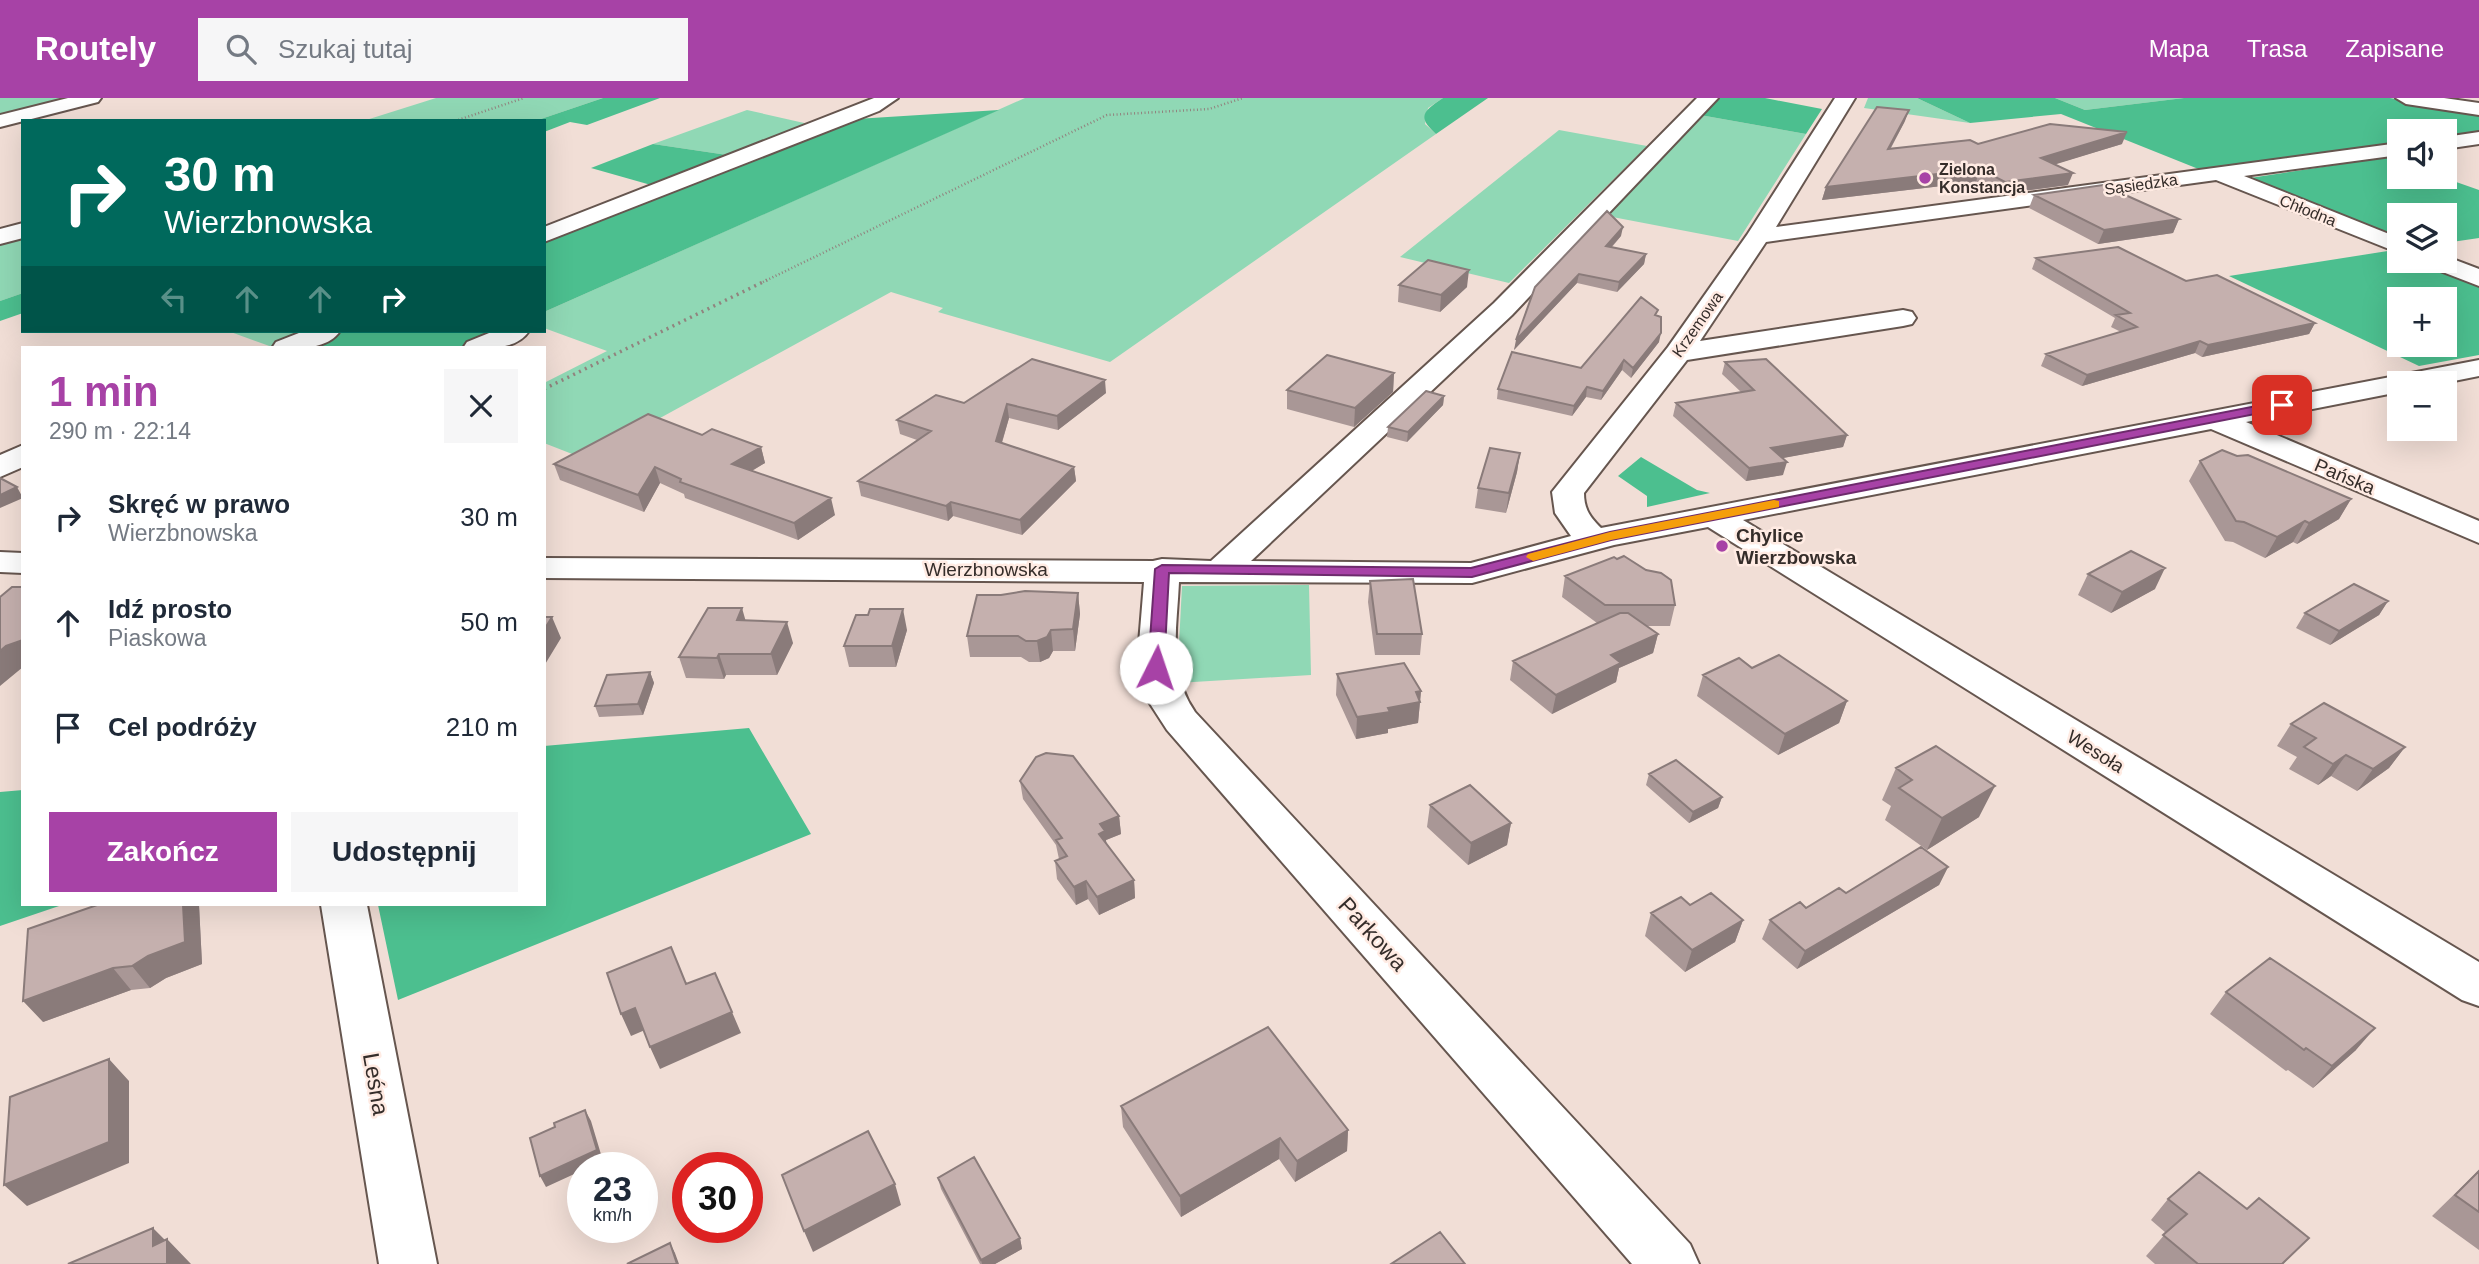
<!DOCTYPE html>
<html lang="pl">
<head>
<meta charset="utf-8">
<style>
  :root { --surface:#fff; --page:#f6f6f7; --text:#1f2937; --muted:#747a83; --accent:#a742a6 }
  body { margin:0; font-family:Helvetica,sans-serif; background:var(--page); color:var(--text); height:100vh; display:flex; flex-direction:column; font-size:26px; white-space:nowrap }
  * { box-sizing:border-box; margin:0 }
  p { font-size:23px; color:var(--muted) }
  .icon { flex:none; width:38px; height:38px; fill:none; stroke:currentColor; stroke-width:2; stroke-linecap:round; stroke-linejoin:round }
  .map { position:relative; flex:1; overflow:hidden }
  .sheet { position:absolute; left:21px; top:248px; width:525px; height:560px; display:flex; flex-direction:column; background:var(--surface); border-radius:0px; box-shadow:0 7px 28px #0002 }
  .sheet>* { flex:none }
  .top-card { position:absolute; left:21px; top:21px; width:525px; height:214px; border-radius:0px; box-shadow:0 7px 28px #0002; background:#00695c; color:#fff; overflow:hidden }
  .controls { position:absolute; left:2387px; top:21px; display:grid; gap:14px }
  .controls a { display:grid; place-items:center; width:70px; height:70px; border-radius:0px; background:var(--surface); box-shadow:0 7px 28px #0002; font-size:35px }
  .speed { position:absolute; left:567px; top:1054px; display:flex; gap:14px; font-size:35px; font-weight:700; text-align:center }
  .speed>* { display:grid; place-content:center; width:91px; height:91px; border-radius:50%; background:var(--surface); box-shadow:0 7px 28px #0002; line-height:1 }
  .speed small { font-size:18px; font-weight:400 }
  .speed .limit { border:10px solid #d22; background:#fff; color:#111 }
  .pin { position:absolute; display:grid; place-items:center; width:60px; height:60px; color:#fff; margin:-30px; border-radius:14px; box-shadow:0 4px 10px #0006 }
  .me { position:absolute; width:77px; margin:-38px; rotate:4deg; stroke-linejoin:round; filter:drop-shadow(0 0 5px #0008) }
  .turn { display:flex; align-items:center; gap:24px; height:147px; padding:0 28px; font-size:32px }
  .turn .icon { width:91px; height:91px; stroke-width:2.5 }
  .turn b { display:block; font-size:49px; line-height:60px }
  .lanes { display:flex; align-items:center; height:66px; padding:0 28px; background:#0003; justify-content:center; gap:35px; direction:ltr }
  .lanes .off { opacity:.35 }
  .round { display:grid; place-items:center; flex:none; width:74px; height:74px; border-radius:0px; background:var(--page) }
  .overview { display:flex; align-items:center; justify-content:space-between; height:119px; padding:0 28px }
  h1 { font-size:42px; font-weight:600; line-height:52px; color:var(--accent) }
  .button { display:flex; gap:14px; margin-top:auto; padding:14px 28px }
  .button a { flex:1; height:80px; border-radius:0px; background:var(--accent); color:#fff; font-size:28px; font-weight:600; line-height:80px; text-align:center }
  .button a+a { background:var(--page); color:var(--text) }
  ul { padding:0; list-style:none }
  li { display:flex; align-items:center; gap:21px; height:105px; padding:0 28px }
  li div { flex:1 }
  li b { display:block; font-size:26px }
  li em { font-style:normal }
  header { display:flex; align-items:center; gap:42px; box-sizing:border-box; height:98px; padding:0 35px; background:var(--accent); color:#fff }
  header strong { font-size:33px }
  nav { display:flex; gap:38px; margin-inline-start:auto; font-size:24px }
  .search { width:490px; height:63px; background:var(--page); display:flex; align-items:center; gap:18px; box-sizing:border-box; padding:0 24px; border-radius:0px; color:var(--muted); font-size:26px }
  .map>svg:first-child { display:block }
  .green { fill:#90d8b5 }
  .forest { fill:#4cbf8f; fill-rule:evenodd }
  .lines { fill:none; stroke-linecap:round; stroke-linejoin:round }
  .minor-casing { stroke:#66564f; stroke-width:4 }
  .path-far1 { stroke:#91837e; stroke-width:2.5; stroke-dasharray:1 2.5; stroke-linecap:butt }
  .path { stroke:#91837e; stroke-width:3.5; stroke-dasharray:2 4.5; stroke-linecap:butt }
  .minor { fill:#fff; fill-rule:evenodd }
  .wall { fill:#a99796 }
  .shaded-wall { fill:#8a7b7a }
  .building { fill:#c5b0ae; stroke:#8a7b7a; stroke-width:2 }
  .route { fill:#a742a6; stroke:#6d2b6c; stroke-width:2 }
  .slow { fill:#f59e0b }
  .poi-dot { fill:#a742a6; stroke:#ffebe3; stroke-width:2.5 }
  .labels { text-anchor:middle; stroke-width:5; stroke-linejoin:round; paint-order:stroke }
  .far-poi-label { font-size:16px; font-weight:bold; fill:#352d2a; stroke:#ffebe3; text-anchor:start }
  .far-street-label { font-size:16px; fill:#352d2a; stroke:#ffebe3 }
  .street-label { font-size:19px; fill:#352d2a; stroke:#ffebe3 }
  .poi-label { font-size:19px; font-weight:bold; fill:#352d2a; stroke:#ffebe3; text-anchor:start }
  .near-street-label { font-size:23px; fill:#352d2a; stroke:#ffebe3 }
</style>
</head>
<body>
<header>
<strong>Routely</strong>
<div class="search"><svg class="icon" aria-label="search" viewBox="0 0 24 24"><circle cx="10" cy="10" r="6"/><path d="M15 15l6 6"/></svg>Szukaj tutaj</div>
<nav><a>Mapa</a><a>Trasa</a><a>Zapisane</a></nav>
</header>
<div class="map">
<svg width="2479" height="1166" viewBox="0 0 2479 1166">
  <rect width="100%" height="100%" fill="#f1ded6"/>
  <path class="green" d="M0,0h78l-78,20z
    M436,0h167l-68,23h-172z
    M1025,0h418l-15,10 -3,16 11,10 -326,228 -172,-50 5,-4 -52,-16 -306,167 -41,-16v-60l63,-32 -63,-23v-16z
    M1868,0h49l53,25 -106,-15z
    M2055,0h129l-99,12z
    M747,12l66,15 -79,31 -81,-12z
    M1700,17l106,19 -68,107 -136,-26z
    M1559,32l88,16 -138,137 -109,-26z
    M23,134v61l-23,8v-61z
    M228,233h89l-42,17z
    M1309,487l2,90 -134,8 5,-97z"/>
  <path class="forest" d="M603,0h57l-73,27 -17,-3 -26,10v-11h-9z
    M1443,0h45l-52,36c-20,-18 -12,-23 7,-36z
    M1716,0h49l57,11 -16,25 -106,-19z
    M1917,0h138l30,12 99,-12h206l89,16v18l-34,5v-6h-46v12l-198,27 -140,-56 -91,9z
    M999,12l-455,202v-72l296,-120z
    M653,46l81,12 -76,31 -67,-19z
    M2388,59l11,4v16h43l37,13v48l-34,5v-28h-46v46h46v-3l34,14v83l-60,11 -190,-90 165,-26 -172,-71 28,-1zM2399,201h46v46h-46z
    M23,195v20l-23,8v-20z
    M339,233h162l-39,17h-163z
    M1641,359l56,33 13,3 -63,14v-11l-29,-20z
    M749,630l62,106 -413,166 -20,-95h166v-159z
    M23,692v115h39l-62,21v-134z"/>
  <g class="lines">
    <defs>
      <path id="minor" d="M68,0h33l-3,4 -98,25v-12z
        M874,0h24l-19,13 -335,131v-15z
        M1697,0h21l-206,217 -261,246 220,2 100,-27 -16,-23 -3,-21 116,-145 79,-112 88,-137h20l-79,129 623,-84v12l-155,21 155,62v15l-183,-73 -450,62 -66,99 203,-31 9,2 4,6 -4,6 -9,2 -216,34 -103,133c0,16 6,24 17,35l878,-168v16l-35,7h-45v9l-153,30 233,99v22l-268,-114 -468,91 736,442v44l-17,-6 -754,-473 -94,18 -142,38 -293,-1c-2,47 -12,89 16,130l495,532 9,20h-67l-465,-534 -22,-34 -8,-28 7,-86 -600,-4v-20l609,3 9,-2 49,2 283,-258z
        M2396,0h48l35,5v12l-73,-11z
        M2479,34v12l-34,5v-12z
        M23,125v15l-23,6v-15z
        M2445,158l34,13v17l-52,-20 -3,-5h21z
        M304,233h36c-13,20 -47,18 -68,17l4,-6z
        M494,233h35c-13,20 -45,18 -66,17l4,-6z
        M23,347v22l-23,10v-22z
        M0,454l23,1v20l-23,-1z
        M321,807h46l70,359h-58z"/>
    </defs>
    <use href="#minor" class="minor-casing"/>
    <path class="path-far1" d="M455,23l69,-23
      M763,184l344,-167 102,-6 34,-11"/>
    <path class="path" d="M544,291l223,-109"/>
    <use href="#minor" class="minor"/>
  </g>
  <path class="wall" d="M1905,23l-14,27 87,-4h144l-67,20 13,21 -68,9 -24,-12 -154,18 4,-13z
    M2034,97l145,24 -6,14 -75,11 -69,-36z
    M1621,138l-9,11 34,7 -2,10 -27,28 -40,-9 -63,67 21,-63z
    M2036,160l150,23 129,42 -6,11 -107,23 -7,-4 -113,33 -41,-20 5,-12 75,-22 -10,-5 4,-9 -83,-49z
    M1399,187l68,2 -27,25 -42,-10z
    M1657,218l2,26 -28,36 -9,-8 -21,30 -15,-3 -14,19 -75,-17 1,-10 83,-21z
    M1725,264l122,73 -4,12 -61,11 1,17 -37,6 -73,-65 3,-13 65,-11 -19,-18z
    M1394,275l-1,19 -39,35 -67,-18v-19z
    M1106,295l-48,37 -49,-12 -7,25 72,24 2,14 -54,54 -69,-19 -5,5 -87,-25 -3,-15 59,-41 -17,-6 -3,-14 67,-17z
    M1444,298l-1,9 -36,37 -20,-5 1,-10z
    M702,337l59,12 4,16 -13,8 83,44 -37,25 -113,-42 -1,-4 -24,-11 -16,29 -84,-32 -6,-16z
    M1520,355l-3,19 -11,41 -31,-5 3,-20z
    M2237,358l114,43 -12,20 -42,25 -4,-2 -28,16 -32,-16 -8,-1 -36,-60 11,-20z
    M2088,476l67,15 -44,24 -33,-18z
    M1565,478l110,29 -5,21h-24l12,8 -5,19 -34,15 -3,14 -64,32 -42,-34 3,-19 84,-38 -35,-26z
    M1370,483l52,53 -2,21h-45l-7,-53z
    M1078,495l2,21 -5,37h-22l-4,7 -9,4h-11l-8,-5h-51l-3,-21z
    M2388,503l-9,14 -49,30 -34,-17 9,-15z
    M868,517l39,15 -11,37h-47l-5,-21z
    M746,523l47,22 -16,32h-51l-2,4 -38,-1 -7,-21z
    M1752,570l95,33 -8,22 -61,32 -81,-59 6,-21z
    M650,574l4,11 -11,32 -44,2 -4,-11z
    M1337,576l84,17 -3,32 -30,6v4l-32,6 -20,-44z
    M2291,626l114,23 -16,21 -32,23 -26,-15 -13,9 -29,-16 8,-12 -20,-11z
    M1896,670l83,49 -52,33 -42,-30 6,-14 -9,-6z
    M1649,676l73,23 -4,11 -29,15 -43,-38z
    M1020,683l99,35 2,18 -15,6v4l28,36 1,18 -36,17 -11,-16 -12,6 -19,-26 -2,-18 4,-2 -3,-14 -33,-46z
    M1430,707l81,18 -4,22 -39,20 -41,-38z
    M1948,769l-9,18 -142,84 -35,-30 8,-19 76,-27z
    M97,807h102l3,59 -36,14 -16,10 -19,2 -88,32z
    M1690,807l53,15 -8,22 -50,30 -40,-36 6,-23z
    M2226,894l130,58 -43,38 -25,-18 -2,1 -76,-57z
    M1121,1008l227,24 -1,21 -52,31 -16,-23 -98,58 -58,-90z
    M2479,1072v80l-47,-34z
    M938,1080l82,60 2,11 -27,15h-15l-39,-75z
    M2168,1101l79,10 62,29 -26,26h-128l-9,-8 20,-23 -15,-13z"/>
  <path class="shaded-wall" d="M1909,12l-4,11 -21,39 4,-11z
    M2127,34l-5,12 -85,26 4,-12z
    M1980,71l-4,13 -154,18 4,-13z
    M2073,75l-5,12 -68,9 5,-12z
    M2179,121l-6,14 -75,11 6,-14z
    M1623,129l-2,9 -17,19 2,-9z
    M1646,156l-2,10 -27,28 2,-10z
    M1469,172l-2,17 -27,25 1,-17z
    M1579,176l-2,9 -63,67 2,-10z
    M2315,225l-6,11 -107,23 6,-12z
    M1661,235l-2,9 -28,36 2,-10z
    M2200,243l-5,12 -113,33 5,-11z
    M1624,262l-2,10 -21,30 2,-9z
    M1394,275l-1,19 -39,35 1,-19z
    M1105,282l1,13 -48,37 -1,-14z
    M1587,289l-1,10 -14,19 2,-10z
    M1444,298l-1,9 -36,37 1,-10z
    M1007,306l2,14 -11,37 -2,-14z
    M1847,337l-4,12 -76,14 4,-13z
    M761,349l4,16 -29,17 -4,-16z
    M1520,355l-3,19 -11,41 3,-20z
    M1787,364l-4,13 -37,6 3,-13z
    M655,369l5,16 -16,29 -6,-17z
    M1074,369l2,14 -54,54 -2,-15z
    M17,389l6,11 -23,10v-13z
    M831,400l4,17 -37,25 -4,-17z
    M2351,401l-12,20 -42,25 12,-21z
    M951,404l2,14 -5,5 -2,-15z
    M2305,423l-12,21 -28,16 12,-21z
    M2165,470l-10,21 -44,24 11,-21z
    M1078,495l2,21 -5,37 -2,-22z
    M2388,503l-9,14 -49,30 9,-14z
    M742,510l6,21 -11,-9z
    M903,511l4,21 -11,37 -4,-21z
    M552,519l9,21 -17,28v-36z
    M787,524l6,21 -16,32 -6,-21z
    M1051,532l2,21 -4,7 -9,4 -3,-21z
    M1658,536l-5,19 -34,15 -3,14 -64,32 4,-19 55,-40z
    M23,542v27l-23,19v-35l6,-5z
    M719,556l7,21 -2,4 -7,-21z
    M650,574l4,11 -11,32 -5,-11z
    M1421,593l-3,32 -30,6v4l-32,6 1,-22 31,-9 28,-16z
    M1847,603l-8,22 -61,32 7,-21z
    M2405,649l-16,21 -32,23 16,-22z
    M2346,657l-15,21 -13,9 15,-21z
    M1995,688l-16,31 -52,33 15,-32z
    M1722,699l-4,11 -29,15 4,-11z
    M1119,718l2,18 -15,6 1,8 -8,-14 1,-10z
    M1511,725l-4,22 -39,20 3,-22z
    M1948,769l-9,18 -142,84 8,-18z
    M1134,782l1,18 -36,17 -2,-18z
    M1086,783l2,18 -12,6 -2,-18z
    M183,807h16l3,59 -36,14 -16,10 -18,-22z
    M1743,822l-8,22 -50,30 7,-22z
    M113,870l18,22 -88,32 -20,-21z
    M635,910l10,22 -14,6 -10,-22z
    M732,914l9,21 -81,36 -10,-22z
    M2375,930l-19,22 -43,38 19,-22z
    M109,961l20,22v82l-102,43 -23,-21z
    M585,1012l6,11 12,40 -14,6h-6v3l-37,17 -6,-11z
    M1348,1032l-1,21 -52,31 2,-21z
    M1280,1040l-1,21 -98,58 -1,-21z
    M895,1086l6,21 -88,47 -9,-21z
    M153,1130l14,14v-3l24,25h-24l-14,-18z
    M1020,1140l2,11 -27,15h-13l-1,-4z
    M670,1145l5,10 4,11h-2z"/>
  <path class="building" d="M1877,9l32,3 -21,39 82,-9 8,4 72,-20 77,8 -86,26 32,15 -68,9 -25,-13 -154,18z
    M2103,87l76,34 -75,11 -70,-35z
    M1607,113l16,16 -17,19 40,8 -27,28 -40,-8 -63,66 19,-53z
    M2118,149l68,34 31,-6 98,48 -107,22 -8,-4 -113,34 -41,-21 91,-27 -21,-12 14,-2 -94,-55z
    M1428,162l41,10 -28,25 -42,-10z
    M1641,199l17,13 -3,5 6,2v16l-28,35 -9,-8 -21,31 -16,-4 -13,19 -76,-17 14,-37 69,16z
    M1327,257l67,18 -39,35 -68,-18z
    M1032,261l73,21 -48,36 -50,-12 -11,37 78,26 -54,53 -69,-18 -5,4 -88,-25 73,-50 -34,-11 39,-25 28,8z
    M1766,261l81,76 -76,13 16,14 -38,6 -73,-65 78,-13 -29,-28z
    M1426,293l18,5 -36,36 -20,-5z
    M648,316l54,21 10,-6 49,18 -29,17 99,34 -37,25 -114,-41 1,-3 -26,-12 -17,28 -84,-31z
    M1490,350l30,5 -11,40 -31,-5z
    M2222,352l15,6 11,-1 103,44 -42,24 -4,-2 -28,16 -33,-15 -8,-1 -36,-60z
    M0,380l17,9 -17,8z
    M2131,453l34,17 -43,24 -34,-18z
    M1624,458l22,14 15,3 10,7 4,25h-70l-40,-29 49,-19 3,2z
    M1413,481l9,55h-45l-7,-53z
    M2354,486l34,17 -49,30 -34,-18z
    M12,489h11v53l-17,6 -6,5v-54z
    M1025,493l53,2 -5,36 -22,1 -4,7 -10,4h-11l-8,-5h-51l10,-41h24z
    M708,510h34l-5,12 50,2 -16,32h-52l-2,4 -38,-1z
    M870,511h33l-11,37h-48l12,-31h12z
    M1620,515h8l30,21 -47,21 10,8 -65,32 -43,-34z
    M544,519h8l-8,13z
    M1779,557l68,46 -62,33 -82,-59 36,-17 13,10z
    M1404,565l17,28 -5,1 4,10 -32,6 2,4 -33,5 -20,-43z
    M650,574l-12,32 -43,2 12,-31z
    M2324,605l81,44 -32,22 -27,-14 -13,9 -29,-17 12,-9 -25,-14z
    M1936,648l59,40 -53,32 -43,-30 13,-8 -16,-12z
    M1046,655l27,3 46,60 -19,8 5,7 -6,3 35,46 -37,17 -11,-16 -12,6 -19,-26 12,-5 -11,-16 6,-2 -42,-57 16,-24z
    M1676,662l46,37 -29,15 -44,-38z
    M1470,687l41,38 -40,20 -41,-38z
    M1921,749l27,20 -143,84 -35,-31 30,-18 6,6 33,-20 7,5z
    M1711,795l32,27 -51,30 -41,-37 30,-16 9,8z
    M97,807h86l2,37 -37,14 -16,10 -19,2 -90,33 5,-72z
    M671,849l15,37 29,-11 17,39 -82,35 -15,-39 -14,6 -14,-41z
    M2270,860l105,70 -43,38 -26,-18 -2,2 -78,-58z
    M1268,929l80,103 -51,31 -17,-23 -100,58 -59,-90z
    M109,961v83l-105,43 6,-88z
    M585,1012l12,40 -57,26 -10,-38 25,-11 -1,-4z
    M868,1033l27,53 -91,47 -22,-56z
    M974,1059l46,81 -39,22 -43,-82z
    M2479,1073v41l-24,-17z
    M2199,1074l48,37 12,-11 50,40 -27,26h-84l-35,-29 24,-21 -19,-15z
    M153,1130v18l14,-7v25h-99z
    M1440,1134l25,32h-74z
    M670,1145l7,21h-50z"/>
  <path class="route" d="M2282,303l4,2v5l-675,132 -139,37 -303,-4 -5,95 -8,5 -8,-5 7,-99 7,-4 309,3 139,-36z"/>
  <path class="slow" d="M1774,402l5,1v6l-168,33 -78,21 -7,-4 2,-3 82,-22z"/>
  <g class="poi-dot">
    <circle cx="1925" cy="80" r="7"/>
    <circle cx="1722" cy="448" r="7"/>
  </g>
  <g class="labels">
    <g class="far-poi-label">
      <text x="1939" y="77">Zielona<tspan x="1939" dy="18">Konstancja</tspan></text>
    </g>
    <g class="far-street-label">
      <text transform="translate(2141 86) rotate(-8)" y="6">Sąsiedzka</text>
      <text transform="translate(2308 112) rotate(22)" y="6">Chłodna</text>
      <text transform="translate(1697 226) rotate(-55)" y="6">Krzemowa</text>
    </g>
    <g class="street-label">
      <text transform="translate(2345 378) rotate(23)" y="7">Pańska</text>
      <text x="986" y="478">Wierzbnowska</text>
      <text transform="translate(2096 653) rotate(32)" y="7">Wesoła</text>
    </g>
    <g class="poi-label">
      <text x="1736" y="444">Chylice<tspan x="1736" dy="22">Wierzbowska</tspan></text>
    </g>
    <g class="near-street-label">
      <text transform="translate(1373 836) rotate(48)" y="8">Parkowa</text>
      <text transform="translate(376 986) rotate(80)" y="8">Leśna</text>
    </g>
  </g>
</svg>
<div class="controls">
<a><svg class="icon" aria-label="sound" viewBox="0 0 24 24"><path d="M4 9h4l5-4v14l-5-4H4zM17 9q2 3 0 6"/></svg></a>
<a><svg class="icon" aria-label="layers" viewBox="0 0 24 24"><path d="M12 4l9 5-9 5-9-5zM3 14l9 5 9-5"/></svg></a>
<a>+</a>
<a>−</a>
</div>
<div class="speed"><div>23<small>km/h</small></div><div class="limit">30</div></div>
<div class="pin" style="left:2282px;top:307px;background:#d93025"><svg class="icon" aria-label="arrive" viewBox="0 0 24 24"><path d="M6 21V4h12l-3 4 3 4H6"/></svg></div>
<svg class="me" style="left:1156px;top:570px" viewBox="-20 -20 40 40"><circle r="19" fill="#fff"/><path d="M0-13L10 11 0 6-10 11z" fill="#a742a6"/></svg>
<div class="top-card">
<div class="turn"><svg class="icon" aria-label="right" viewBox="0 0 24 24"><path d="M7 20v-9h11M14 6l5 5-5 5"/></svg><div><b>30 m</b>Wierzbnowska</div></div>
<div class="lanes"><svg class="icon off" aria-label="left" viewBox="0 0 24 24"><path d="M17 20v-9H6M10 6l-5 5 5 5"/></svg><svg class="icon off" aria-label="ahead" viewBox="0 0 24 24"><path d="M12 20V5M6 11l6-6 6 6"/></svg><svg class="icon off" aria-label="ahead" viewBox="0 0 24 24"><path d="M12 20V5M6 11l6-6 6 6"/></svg><svg class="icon" aria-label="right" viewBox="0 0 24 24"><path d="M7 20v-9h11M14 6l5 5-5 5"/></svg></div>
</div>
<section class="sheet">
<div class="overview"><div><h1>1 min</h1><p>290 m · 22:14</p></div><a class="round"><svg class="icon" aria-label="close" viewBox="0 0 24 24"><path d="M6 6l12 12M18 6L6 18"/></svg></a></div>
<ul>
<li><svg class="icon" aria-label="right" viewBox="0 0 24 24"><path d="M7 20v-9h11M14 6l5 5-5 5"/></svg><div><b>Skręć w prawo</b><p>Wierzbnowska</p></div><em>30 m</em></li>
<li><svg class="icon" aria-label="ahead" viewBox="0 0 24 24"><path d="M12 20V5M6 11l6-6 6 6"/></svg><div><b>Idź prosto</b><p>Piaskowa</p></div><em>50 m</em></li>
<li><svg class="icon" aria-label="arrive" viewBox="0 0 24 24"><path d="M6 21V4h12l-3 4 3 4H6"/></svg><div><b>Cel podróży</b></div><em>210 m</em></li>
</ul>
<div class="button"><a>Zakończ</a><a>Udostępnij</a></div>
</section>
</div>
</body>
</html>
